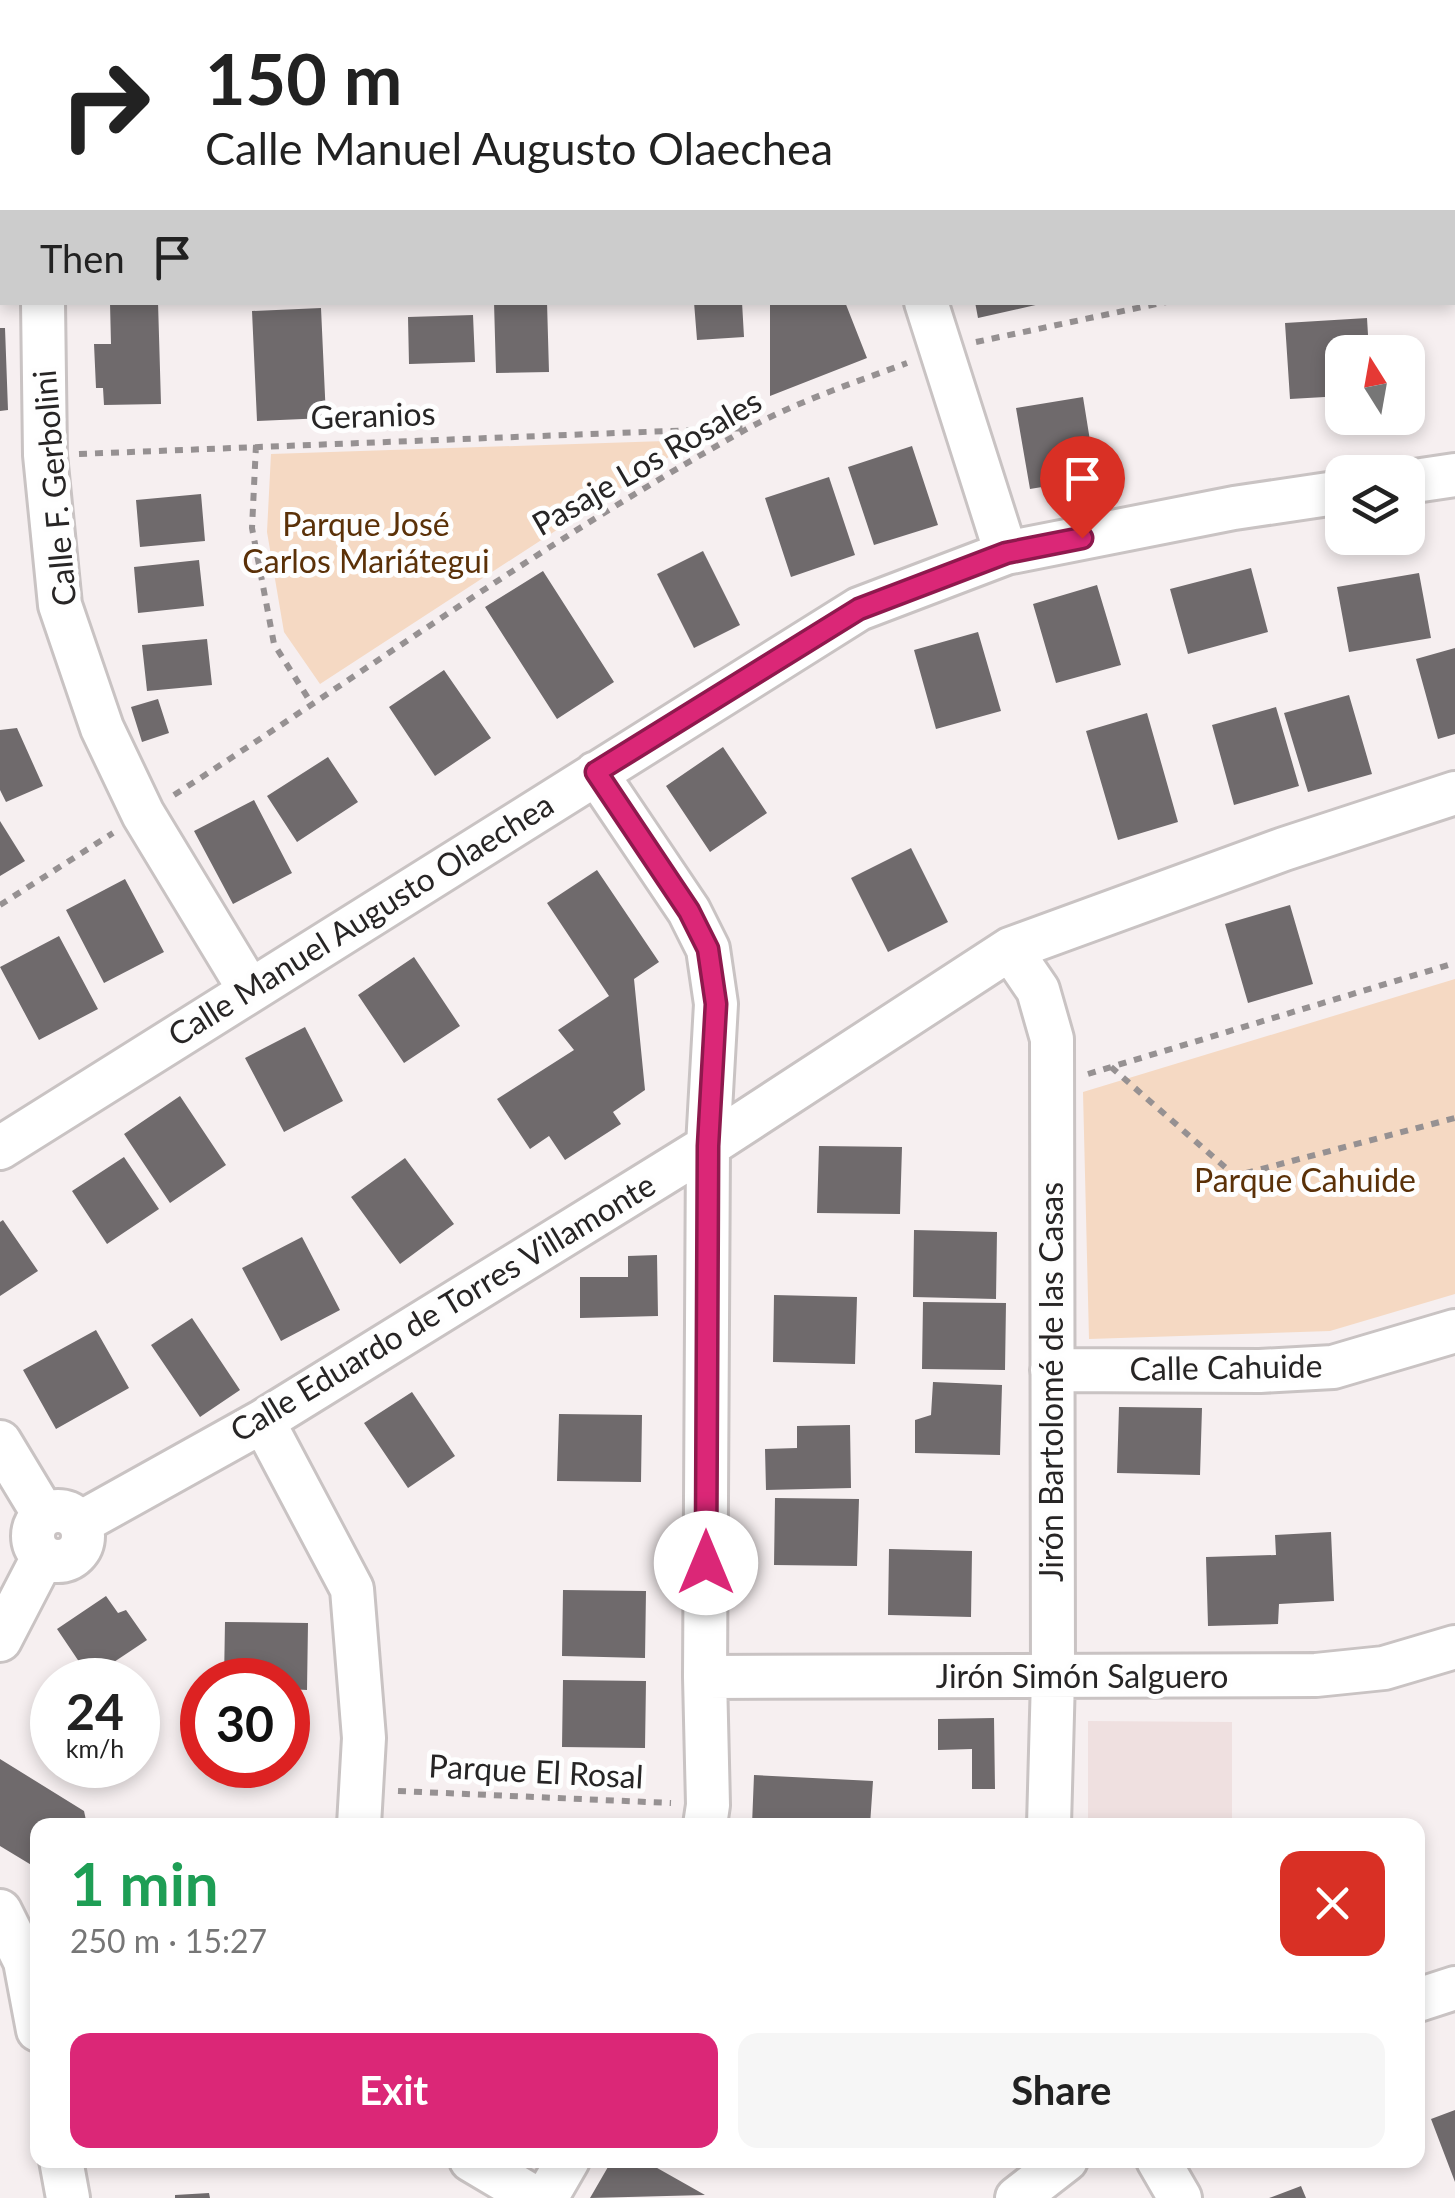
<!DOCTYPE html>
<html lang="en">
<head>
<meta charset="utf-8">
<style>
  :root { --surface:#fff; --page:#f6f6f6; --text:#222; --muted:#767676; --accent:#db2777 }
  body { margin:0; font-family:Lato,sans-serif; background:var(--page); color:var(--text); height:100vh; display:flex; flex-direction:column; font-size:38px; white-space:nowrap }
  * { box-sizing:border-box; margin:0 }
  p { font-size:32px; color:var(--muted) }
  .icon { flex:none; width:55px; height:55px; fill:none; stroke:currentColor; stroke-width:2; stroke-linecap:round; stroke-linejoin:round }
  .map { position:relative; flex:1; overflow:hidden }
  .sheet { position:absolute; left:30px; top:1818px; width:1395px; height:350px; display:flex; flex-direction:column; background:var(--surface); border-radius:20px; box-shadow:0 5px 15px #0003 }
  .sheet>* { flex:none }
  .guide { position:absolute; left:0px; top:0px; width:1455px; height:305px; box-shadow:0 5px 15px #0003; background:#fff; color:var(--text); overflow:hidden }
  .needle { width:65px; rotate:349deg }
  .tools { position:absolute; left:1325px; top:335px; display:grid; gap:20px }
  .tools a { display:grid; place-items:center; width:100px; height:100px; border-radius:20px; background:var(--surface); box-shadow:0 5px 15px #0003; font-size:50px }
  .speed { position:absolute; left:30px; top:1658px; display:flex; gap:20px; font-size:50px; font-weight:700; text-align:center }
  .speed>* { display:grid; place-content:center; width:130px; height:130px; border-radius:50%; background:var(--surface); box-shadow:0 5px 15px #0003; line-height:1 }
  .speed small { font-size:25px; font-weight:400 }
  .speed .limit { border:15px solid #d22; background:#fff; color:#111 }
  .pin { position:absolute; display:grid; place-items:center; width:85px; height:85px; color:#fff; margin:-102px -42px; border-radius:50% 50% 50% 0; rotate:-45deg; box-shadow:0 0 10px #0007 }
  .pin .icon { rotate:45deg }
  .me { position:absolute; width:110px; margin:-55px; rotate:0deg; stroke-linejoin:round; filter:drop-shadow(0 0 8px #0008) }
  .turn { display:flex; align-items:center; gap:35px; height:210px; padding:0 40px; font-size:45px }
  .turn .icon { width:130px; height:130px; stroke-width:2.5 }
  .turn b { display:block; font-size:70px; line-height:85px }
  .then { display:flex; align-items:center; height:95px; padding:0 40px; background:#0003; gap:20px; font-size:38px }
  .round { display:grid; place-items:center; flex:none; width:105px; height:105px; border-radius:20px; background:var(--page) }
  .overview { display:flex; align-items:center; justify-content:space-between; height:170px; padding:0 40px }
  h1 { font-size:60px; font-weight:700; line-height:75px; color:#1e9e55 }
  .action { display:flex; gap:20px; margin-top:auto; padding:20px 40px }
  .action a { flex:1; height:115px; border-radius:20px; background:var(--accent); color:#fff; font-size:40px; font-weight:700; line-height:115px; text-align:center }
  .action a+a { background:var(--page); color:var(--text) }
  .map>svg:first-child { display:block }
  .built { fill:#efe0e0 }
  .green { fill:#f5d9c3 }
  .building { fill:#6f6a6c }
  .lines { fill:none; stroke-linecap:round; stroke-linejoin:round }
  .minor-casing { stroke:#c9c3c3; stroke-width:48 }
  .path { stroke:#969192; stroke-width:6; stroke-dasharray:8 8; stroke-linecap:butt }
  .minor { stroke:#fff; stroke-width:42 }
  .route-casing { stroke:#8e194d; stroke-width:25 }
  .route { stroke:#db2777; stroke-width:18 }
  .labels { text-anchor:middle; stroke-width:10; stroke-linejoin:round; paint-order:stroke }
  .street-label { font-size:32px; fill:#272525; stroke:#fefefe }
  .park-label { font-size:32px; fill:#5b3108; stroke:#fefefe }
</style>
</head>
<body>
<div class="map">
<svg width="1455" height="2198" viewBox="0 0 1455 2198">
  <rect width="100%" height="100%" fill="#f6eff0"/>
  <path class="built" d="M1088,1721l144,1v103h-144z"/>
  <path class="green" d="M1453,30h2l-2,240 -1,-240z
    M695,440l-375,244 -36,-52 -17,-100 4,-78z
    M1455,979v315l-125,37 -241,8 -6,-247z
    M379,1819l290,4 -291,2z"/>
  <path class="building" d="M158,302l3,102 -57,1 -1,-17h-7l-2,-44h17l-1,-41z
    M494,302h53l2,70 -53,1z
    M694,302h48l2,35 -47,3z
    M770,302h75l22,56 -97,38z
    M975,302h65v2l-62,14z
    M321,308l5,110 -69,3 -5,-110z
    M473,315l2,47 -66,2 -1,-47z
    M1367,318l2,34h-27v44l-52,3 -5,-76z
    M0,328h5l3,82 -8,1z
    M1083,397l13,81 -66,11 -14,-81z
    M912,446l26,79 -64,20 -26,-78z
    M829,477l26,78 -64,22 -26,-79z
    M201,494l4,47 -65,6 -4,-47z
    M703,551l37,74 -46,23 -37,-74z
    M199,560l5,46 -66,7 -4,-46z
    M1251,568l17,64 -80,22 -18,-65z
    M543,571l71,111 -57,37 -72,-112z
    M1419,573l12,65 -82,14 -12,-65z
    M1097,585l24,80 -65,18 -23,-79z
    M978,632l23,79 -65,18 -22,-79z
    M207,639l5,46 -65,6 -5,-46z
    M1455,648v86l-17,5 -22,-80z
    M444,670l47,68 -56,38 -46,-69z
    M1349,695l23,79 -64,18 -24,-79z
    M158,699l11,34 -27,9 -11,-35z
    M1276,707l23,79 -65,19 -22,-80z
    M1147,713l31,109 -60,18 -32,-109z
    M17,728l26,58 -37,16 -6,-12v-60z
    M723,747l44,66 -57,39 -44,-66z
    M328,757l30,45 -61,40 -30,-46z
    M254,800l38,73 -59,31 -39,-73z
    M0,821l25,40 -25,15z
    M911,848l37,74 -60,30 -37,-74z
    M597,870l62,92 -25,17 11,111 -32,22 8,12 -56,36 -16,-24 -19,13 -33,-50 77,-49 -16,-20 51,-34 -62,-93z
    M125,879l39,73 -60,31 -38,-73z
    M1290,905l23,79 -65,19 -23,-79z
    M59,936l39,73 -59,31 -39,-73z
    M414,957l46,69 -56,37 -46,-68z
    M305,1027l38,74 -59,31 -39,-74z
    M180,1096l46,69 -56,38 -46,-69z
    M819,1146l83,1 -2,67 -83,-1z
    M124,1157l35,52 -52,35 -35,-53z
    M405,1158l49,66 -54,40 -49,-67z
    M3,1220l35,51 -38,25v-74z
    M914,1230l83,2 -1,67 -83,-2z
    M302,1237l38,73 -59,31 -39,-73z
    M657,1255l1,61 -78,2v-41h48v-21z
    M774,1295l83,2 -2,67 -82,-2z
    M923,1302l83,1 -1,67 -83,-1z
    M192,1318l48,72 -40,27 -49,-72z
    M96,1330l33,58 -73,41 -33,-59z
    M933,1382l69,3 -2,70 -85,-2v-33l16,-5z
    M412,1392l43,64 -47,32 -44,-65z
    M1119,1407l83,1 -2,67 -83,-2z
    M559,1414l83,1 -1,67 -84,-1z
    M850,1425l1,63 -85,2 -1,-41 32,-1v-22z
    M775,1498l84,1 -2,67 -83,-1z
    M1331,1532l3,69 -55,3 -1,20 -70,2 -2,-69 70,-2 -1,-20z
    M889,1549l83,2 -1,66 -83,-2z
    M563,1590l83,1 -1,67 -83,-2z
    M106,1596l12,17 8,-3 21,30 -57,38 -33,-49z
    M225,1622l83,1 -1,67 -19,-1v-9h-64z
    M563,1680l83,1 -1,67 -83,-1z
    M994,1718l1,71h-23v-40l-34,1v-31z
    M0,1759l84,52 3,14h-49v44l-38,-23z
    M754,1775l119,6 -3,44h-118z
    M1455,2110v72l-24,-63z
    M612,2160h31l62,35 -115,3z
    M1301,2186l5,12h-37z
    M209,2193l1,5h-35v-3z"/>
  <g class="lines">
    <defs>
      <path id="minor" d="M896,0v2
        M0,237h2
        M43,302l2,153 15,150 42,123 41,86 106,175
        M926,302l80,251
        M1408,482l47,-7
        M596,773l93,138 19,38 8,55 -8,142 -3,531 3,128 -3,20
        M1010,949l28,41 14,49 1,639 -4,147
        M0,1148l859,-539 147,-56 228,-45 108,-16
        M1052,1370l208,1 73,-4 122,-36
        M263,1421l89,168 12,149 -5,87
        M0,1442l44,73
        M33 1536a25 25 0 1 1 50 0a25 25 0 1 1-50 0Z
        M80,1523l183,-102 445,-275 302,-197 274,-100 171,-56
        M0,1640l43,-83
        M705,1677l611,-2 68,-7 71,-21
        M0,1911l25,50 13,69
        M1418,2000l37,-12
        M61,2160l7,38
        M471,2160l64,38
        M1158,2160l22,38
        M546,2198l22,-38
        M1017,2198l49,-38"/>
    </defs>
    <use href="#minor" class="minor-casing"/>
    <path class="path" d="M1452,13l3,-2
      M1452,282h3
      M976,342l190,-40
      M256,445l-4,83 22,116 39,62
      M79,454l667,-26
      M174,795c190,-122 374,-256 571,-365 51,-28 108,-47 162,-67
      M0,905l113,-72
      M1111,1067l124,109 220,-58
      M1088,1074l367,-111
      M398,1791l273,12"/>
    <use href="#minor" class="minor"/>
  </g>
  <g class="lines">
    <defs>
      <path id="route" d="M706,1563l2,-417 8,-142 -8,-55 -19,-38 -93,-139 263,-163 147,-56 76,-15"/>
    </defs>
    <use href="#route" class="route-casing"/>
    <use href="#route" class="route"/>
  </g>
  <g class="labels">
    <g class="street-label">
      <text transform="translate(373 416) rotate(-2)" y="11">Geranios</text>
      <text transform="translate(647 463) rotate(-30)" y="11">Pasaje Los Rosales</text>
      <text transform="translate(55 488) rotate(-95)" y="11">Calle F. Gerbolini</text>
      <text transform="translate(361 920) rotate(-32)" y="11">Calle Manuel Augusto Olaechea</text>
      <text transform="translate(443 1308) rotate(-31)" y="11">Calle Eduardo de Torres Villamonte</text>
      <text transform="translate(1226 1368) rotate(-1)" y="11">Calle Cahuide</text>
      <text transform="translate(1052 1382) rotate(-90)" y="11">Jirón Bartolomé de las Casas</text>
      <text x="1082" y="1688">Jirón Simón Salguero</text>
      <text transform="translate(536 1772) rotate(3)" y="11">Parque El Rosal</text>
    </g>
    <g class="park-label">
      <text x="366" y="536">Parque José<tspan x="366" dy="37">Carlos Mariátegui</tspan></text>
      <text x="1305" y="1192">Parque Cahuide</text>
    </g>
  </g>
</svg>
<div class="tools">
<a><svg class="needle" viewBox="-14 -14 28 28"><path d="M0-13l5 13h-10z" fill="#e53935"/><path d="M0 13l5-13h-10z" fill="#767676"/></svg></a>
<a><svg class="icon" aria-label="layers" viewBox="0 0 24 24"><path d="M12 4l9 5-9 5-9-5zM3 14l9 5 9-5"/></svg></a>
</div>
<div class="speed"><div>24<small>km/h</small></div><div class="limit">30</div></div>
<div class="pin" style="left:1082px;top:538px;background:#d93025"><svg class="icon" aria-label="arrive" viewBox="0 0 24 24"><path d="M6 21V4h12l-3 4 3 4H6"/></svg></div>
<svg class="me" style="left:706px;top:1563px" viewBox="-20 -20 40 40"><circle r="19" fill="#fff"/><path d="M0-13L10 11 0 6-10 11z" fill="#db2777"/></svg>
<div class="guide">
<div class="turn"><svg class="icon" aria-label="right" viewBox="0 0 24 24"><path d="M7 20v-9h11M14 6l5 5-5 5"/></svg><div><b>150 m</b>Calle Manuel Augusto Olaechea</div></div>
<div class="then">Then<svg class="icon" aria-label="arrive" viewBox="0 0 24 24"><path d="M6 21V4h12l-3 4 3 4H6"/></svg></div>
</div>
<section class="sheet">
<div class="overview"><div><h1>1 min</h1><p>250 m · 15:27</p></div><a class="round" style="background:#d93025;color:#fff"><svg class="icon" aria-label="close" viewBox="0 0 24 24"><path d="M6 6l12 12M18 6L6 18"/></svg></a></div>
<div class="action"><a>Exit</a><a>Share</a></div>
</section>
</div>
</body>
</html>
